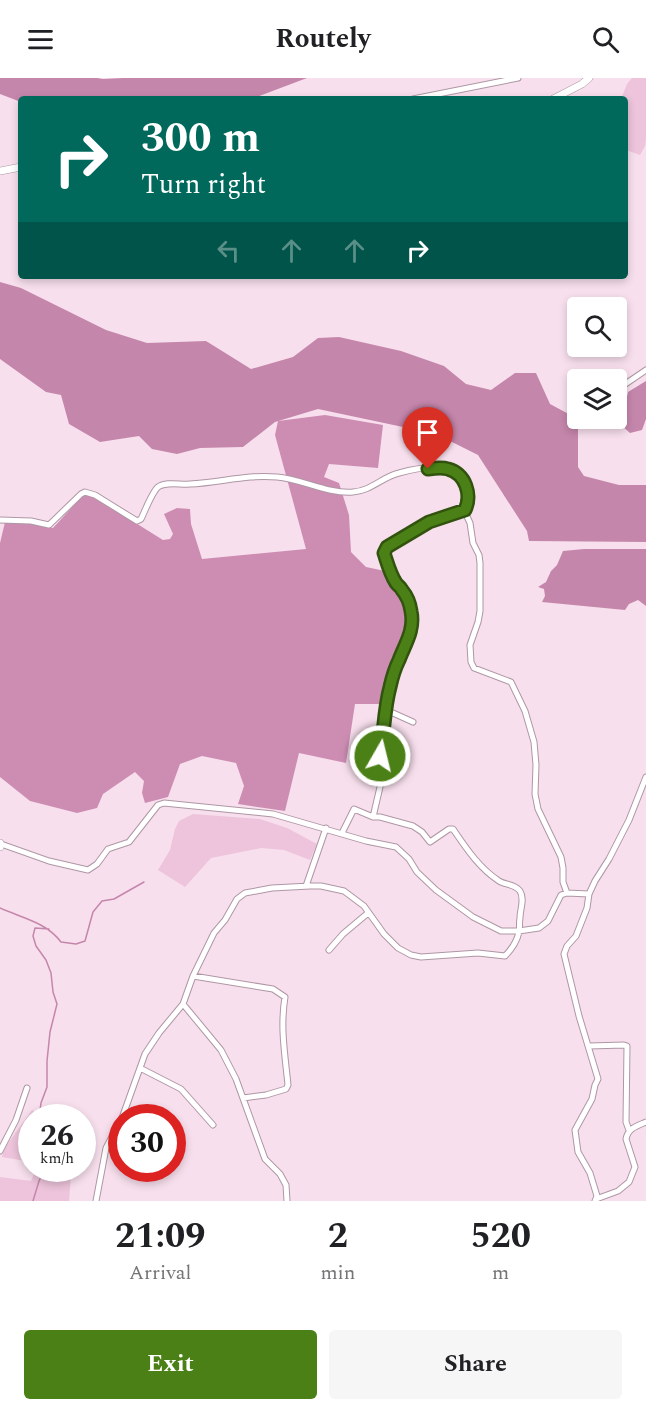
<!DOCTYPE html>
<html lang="en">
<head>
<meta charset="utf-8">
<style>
  :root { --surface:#fff; --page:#f6f6f6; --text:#202124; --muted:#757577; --accent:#4b8016 }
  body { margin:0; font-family:Spectral,serif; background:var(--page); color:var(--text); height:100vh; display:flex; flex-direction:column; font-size:22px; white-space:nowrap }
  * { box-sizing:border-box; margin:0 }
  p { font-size:20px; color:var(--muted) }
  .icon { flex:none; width:33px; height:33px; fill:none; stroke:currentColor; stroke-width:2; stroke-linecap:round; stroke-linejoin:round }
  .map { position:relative; height:1123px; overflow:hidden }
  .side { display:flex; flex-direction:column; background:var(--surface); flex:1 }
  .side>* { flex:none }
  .guide { position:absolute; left:18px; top:18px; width:610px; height:183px; border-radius:6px; box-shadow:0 3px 9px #0003; background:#00695c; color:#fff; overflow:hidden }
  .tools { position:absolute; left:567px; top:219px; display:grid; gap:12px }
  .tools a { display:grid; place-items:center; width:60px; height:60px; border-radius:6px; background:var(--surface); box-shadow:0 3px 9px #0003; font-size:30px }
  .speed { position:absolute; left:18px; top:1026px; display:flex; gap:12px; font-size:30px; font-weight:700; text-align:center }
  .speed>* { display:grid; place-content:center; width:78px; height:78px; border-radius:50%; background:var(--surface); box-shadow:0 3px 9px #0003; line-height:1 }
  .speed small { font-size:15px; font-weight:400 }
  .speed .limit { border:9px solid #d22; background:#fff; color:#111 }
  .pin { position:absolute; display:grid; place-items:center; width:51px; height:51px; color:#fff; margin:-62px -26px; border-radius:50% 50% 50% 0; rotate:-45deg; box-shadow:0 0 6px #0007 }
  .pin .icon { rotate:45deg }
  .me { position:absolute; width:66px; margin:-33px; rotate:8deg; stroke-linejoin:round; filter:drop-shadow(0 0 4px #0008) }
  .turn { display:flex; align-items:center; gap:21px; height:126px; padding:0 24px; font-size:27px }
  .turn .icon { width:78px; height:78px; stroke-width:2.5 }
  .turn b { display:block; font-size:42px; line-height:51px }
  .lanes { display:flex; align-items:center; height:57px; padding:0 24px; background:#0003; justify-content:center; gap:30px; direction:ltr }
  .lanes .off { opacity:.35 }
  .eta { display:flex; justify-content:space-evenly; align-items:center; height:102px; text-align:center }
  .eta b { font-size:36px; font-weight:700; line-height:42px }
  .button { display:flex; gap:12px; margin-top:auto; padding:12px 24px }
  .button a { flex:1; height:69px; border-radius:6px; background:var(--accent); color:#fff; font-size:24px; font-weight:700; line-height:69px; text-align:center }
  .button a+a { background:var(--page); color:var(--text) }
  header { display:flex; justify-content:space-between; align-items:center; height:78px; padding:0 24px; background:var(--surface); font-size:27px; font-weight:700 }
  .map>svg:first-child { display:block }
  .green { fill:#edc4db }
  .forest { fill:#cd8db3 }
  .water { fill:#c586ab }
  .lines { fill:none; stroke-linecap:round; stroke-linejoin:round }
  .stream { stroke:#c586ab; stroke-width:1.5 }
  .minor-casing { stroke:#ae97a4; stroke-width:7 }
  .major-casing { stroke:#ae97a4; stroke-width:8 }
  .minor { stroke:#fff; stroke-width:5 }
  .major { stroke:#fff; stroke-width:7 }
  .route-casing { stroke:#31530e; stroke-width:15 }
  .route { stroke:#4b8016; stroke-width:10 }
</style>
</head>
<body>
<header><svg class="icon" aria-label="menu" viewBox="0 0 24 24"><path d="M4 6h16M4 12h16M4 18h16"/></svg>Routely<svg class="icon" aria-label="search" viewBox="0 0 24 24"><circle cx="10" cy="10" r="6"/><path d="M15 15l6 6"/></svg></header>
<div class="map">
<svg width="646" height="1123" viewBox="0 0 646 1123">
  <rect width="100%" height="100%" fill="#f8dfed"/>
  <path class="green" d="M632,0h14v61l-1,7 -5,9 -14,-5v-51h-5l6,-15z
    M193,736l67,5 27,9 30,16 -7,16 -26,-10 -23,-2 -50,10 -26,29 -27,-17 12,-20 5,-21 4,-8z
    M32,1032l12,7 -12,1 -1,44 -29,-5 1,-7z
    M36,1091c14,-1 22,5 35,7l-2,25h-69v-24l31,4z"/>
  <path class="forest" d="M325,337l58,10 -5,43 -49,-4 -5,13 15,6 10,32 2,37 15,15 19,4 19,28 5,26 -30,79h-24l-9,59 -47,-10 -14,58 -47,-7 6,-18 -8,-23 -34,-7 -22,8 -12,33 -23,6 -3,-10 2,-12 -9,-9 -32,22 -6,14 -20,5 -47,-12 -30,-24v-234l6,-25 47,10 33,-36 77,48 7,-1 3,-5 -9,-20 13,-6 13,1 1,15 11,35 104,-10 -31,-114 3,-14z"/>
  <path class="water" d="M0,0h97l6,1 20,-1h184l-56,21h-230v3l-21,-8z
    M0,204l21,6 85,42 41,13 59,-2 45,28 42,-12 25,-19 21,-1 62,14 43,15 22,18 25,6 24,-17h21l14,31 28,15v48l6,9 35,9h27v57l-117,-1 -2,-10 -49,-76 -42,-21 -118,-25 -43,13 -32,25 -43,1 -23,6 -25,-5 -13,-13 -39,6 -31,-18 -8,-29 -15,-3 -46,-33z
    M646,303v38l-4,11 -12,3 -9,-8 7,-33z
    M584,471h62v57l-8,-6 -9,4 -4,6 -83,-8 3,-6 -1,-7 -6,-2 8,-5 5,-11 6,-6 6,-14z"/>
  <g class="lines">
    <path class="stream" d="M0,830c22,10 46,14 61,34l15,2 9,-3 8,-29 9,-11 12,-2 30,-17
      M39,1040l2,-15 6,-16v-26l3,-29 7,-28 -4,-12 -2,-19 -5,-13 -10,-14 -3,-10 2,-8 14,1
      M33,1123l6,-20 6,-13"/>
    <defs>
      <path id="minor" d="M413,21l105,-21
        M616,310l8,-3 22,-15
        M464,432l6,13 3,20 6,12 1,8v48l-2,11 -8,23 1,17 3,6 37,14 14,29 9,31 2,23 -1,29 3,15 23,48 2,11v14l4,11
        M0,442l31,1 18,4 32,-31 4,-2 10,3 42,26 4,-2c4,-8 11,-27 17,-32 8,-6 23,-2 32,-3 29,-1 57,-10 87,-7 25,2 50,17 76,15 18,-1 29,-15 46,-19 22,-6 59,-13 68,15 2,8 1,14 -3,22l-35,13 -42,24 -3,6 8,23 4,7 7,7 5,11 4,12v11l-5,18 -9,20 -10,31 -8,63v31l-7,30
        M385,637l8,-2 20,9
        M1,766l48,17 39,9 9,-6 11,-15 21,-7 29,-37 6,-2 109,11 93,27 30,6 13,12 8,13 19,18 37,27 28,14h18l20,-3 9,-7 13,-26 6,-2 22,1
        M306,808l20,-58
        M329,872l14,-16 25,-21
        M193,898l80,13 12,8c-5,30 0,58 3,88l-2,4 -20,6 -23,3
        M183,926l38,46 15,29 29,80 15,15 6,11 1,16
        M589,968l35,-1 3,1 -1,76 3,8
        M140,990l41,21 32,36
        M122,1040l23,-64 14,-21 24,-29 10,-28 21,-43 11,-13 12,-21 8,-6 27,-5 38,-2h11l23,5 20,15 20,28 14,14 13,7 10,2 57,-4 27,3c6,-6 12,-15 14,-24 1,-4 0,-9 1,-14 0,-9 5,-19 0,-27 -5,-7 -15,-6 -21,-10 -20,-13 -33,-33 -46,-52h-4l-19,13 -8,-10 -9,-6 -33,-9h-7l-19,-8 -12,24
        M0,1073l16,-31 11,-32
        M596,1121l22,-8 11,-9 6,-15 -9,-28c2,-11 11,-13 20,-17
        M96,1123l10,-53 16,-30
        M595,1123l2,-5 -7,-23 -12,-21 -3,-22 17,-31 3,-14 3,-6 -19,-63 -15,-62 3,-8 9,-10 11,-28 2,-14 6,-13 14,-22 20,-39 17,-43"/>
      <path id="major" d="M553,21l29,-15 7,-6
        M0,93l21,-4
        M0,765v4"/>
    </defs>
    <use href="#minor" class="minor-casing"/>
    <use href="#major" class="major-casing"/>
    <use href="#minor" class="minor"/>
    <use href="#major" class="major"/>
  </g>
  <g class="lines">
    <defs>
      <path id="route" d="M380,678c4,-23 4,-47 10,-69 2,-9 5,-19 9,-27 6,-16 16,-30 12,-49 -1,-7 -4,-15 -9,-21 -2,-4 -3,-3 -6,-7 -6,-9 -9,-21 -12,-30l3,-6 42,-25 36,-12c7,-15 1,-36 -17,-41 -6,-2 -13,-1 -20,0"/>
    </defs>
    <use href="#route" class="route-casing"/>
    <use href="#route" class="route"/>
  </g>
</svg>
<div class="tools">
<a><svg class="icon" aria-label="search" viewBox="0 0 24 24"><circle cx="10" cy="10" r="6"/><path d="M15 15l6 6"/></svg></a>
<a><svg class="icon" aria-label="layers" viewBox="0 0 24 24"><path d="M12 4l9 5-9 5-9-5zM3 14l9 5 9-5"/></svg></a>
</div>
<div class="speed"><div>26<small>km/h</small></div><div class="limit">30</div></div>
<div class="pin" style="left:428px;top:391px;background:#d93025"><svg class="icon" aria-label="arrive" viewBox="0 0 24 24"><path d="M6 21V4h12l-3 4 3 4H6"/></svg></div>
<svg class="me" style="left:380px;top:678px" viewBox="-20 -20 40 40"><circle r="17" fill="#4b8016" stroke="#fff" stroke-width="3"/><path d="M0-11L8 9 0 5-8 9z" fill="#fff"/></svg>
<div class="guide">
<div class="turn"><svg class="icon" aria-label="right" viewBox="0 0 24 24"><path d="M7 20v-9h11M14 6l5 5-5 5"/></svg><div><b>300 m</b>Turn right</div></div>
<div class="lanes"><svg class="icon off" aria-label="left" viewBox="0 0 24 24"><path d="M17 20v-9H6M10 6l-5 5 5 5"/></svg><svg class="icon off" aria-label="ahead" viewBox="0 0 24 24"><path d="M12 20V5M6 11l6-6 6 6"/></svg><svg class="icon off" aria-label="ahead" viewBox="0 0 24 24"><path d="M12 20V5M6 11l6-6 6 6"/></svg><svg class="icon" aria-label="right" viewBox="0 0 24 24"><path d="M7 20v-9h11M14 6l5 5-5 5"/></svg></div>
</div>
</div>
<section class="side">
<div class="eta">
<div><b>21:09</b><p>Arrival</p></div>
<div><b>2</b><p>min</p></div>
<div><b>520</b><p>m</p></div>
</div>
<div class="button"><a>Exit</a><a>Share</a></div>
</section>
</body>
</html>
